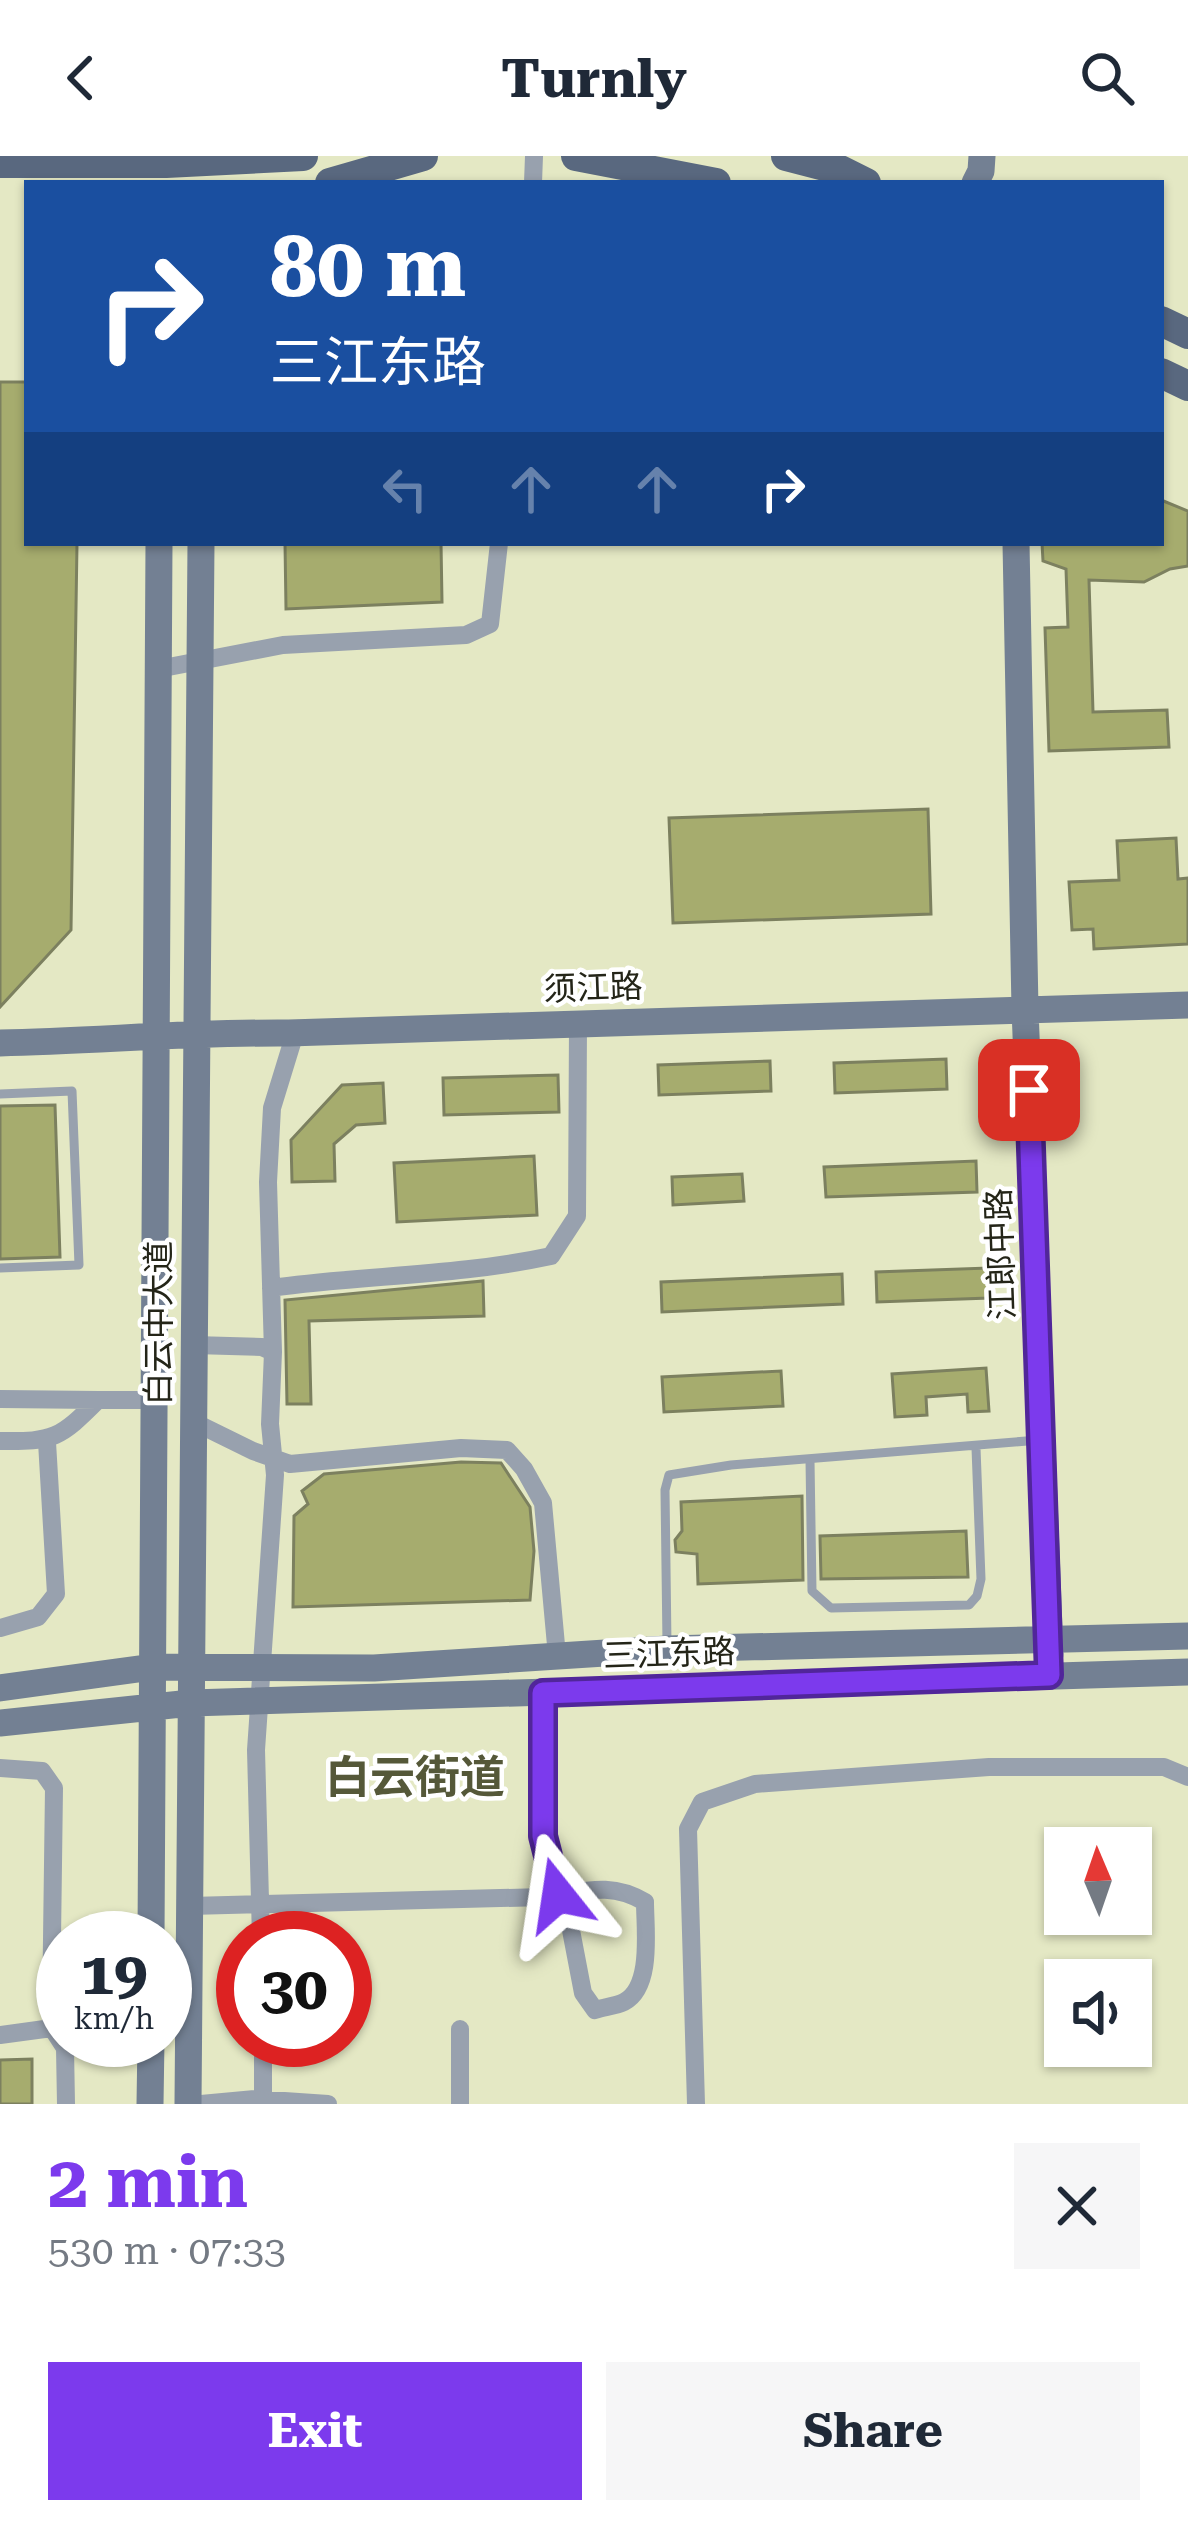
<!DOCTYPE html>
<html lang="en">
<head>
<meta charset="utf-8">
<style>
  :root { --surface:#fff; --page:#f6f6f7; --text:#1f2937; --muted:#747a83; --accent:#7c3aed }
  body { margin:0; font-family:"Roboto Serif","Noto Sans SC",serif; background:var(--page); color:var(--text); height:100vh; display:flex; flex-direction:column; font-size:45px; white-space:nowrap }
  * { box-sizing:border-box; margin:0 }
  p { font-size:39px; color:var(--muted) }
  .icon { flex:none; width:66px; height:66px; fill:none; stroke:currentColor; stroke-width:2; stroke-linecap:round; stroke-linejoin:round }
  .map { position:relative; height:1948px; overflow:hidden }
  .drawer { display:flex; flex-direction:column; background:var(--surface); flex:1 }
  .drawer>* { flex:none }
  .hud { position:absolute; left:24px; top:24px; width:1140px; height:366px; border-radius:0px; box-shadow:0 3px 9px #0004; background:#1a4fa0; color:#fff; overflow:hidden }
  .needle { width:78px; rotate:358deg }
  .fabs { position:absolute; left:1044px; top:1671px; display:grid; gap:24px }
  .fabs a { display:grid; place-items:center; width:108px; height:108px; border-radius:0px; background:var(--surface); box-shadow:0 3px 9px #0004; font-size:60px }
  .speed { position:absolute; left:36px; top:1755px; display:flex; gap:24px; font-size:60px; font-weight:700; text-align:center }
  .speed>* { display:grid; place-content:center; width:156px; height:156px; border-radius:50%; background:var(--surface); box-shadow:0 3px 9px #0004; line-height:1 }
  .speed small { font-size:30px; font-weight:400 }
  .speed .limit { border:18px solid #d22; background:#fff; color:#111 }
  .pin { position:absolute; display:grid; place-items:center; width:102px; height:102px; color:#fff; margin:-51px; border-radius:24px; box-shadow:0 6px 18px #0006 }
  .me { position:absolute; width:132px; margin:-66px; rotate:345deg; stroke-linejoin:round; filter:drop-shadow(0 0 9px #0008) }
  .turn { display:flex; align-items:center; gap:42px; height:252px; padding:0 48px; font-size:54px }
  .turn .icon { width:156px; height:156px; stroke-width:2.5 }
  .turn b { display:block; font-size:84px; line-height:102px }
  .lanes { display:flex; align-items:center; height:114px; padding:0 48px; background:#0003; justify-content:center; gap:60px; direction:ltr }
  .lanes .off { opacity:.35 }
  .round { display:grid; place-items:center; flex:none; width:126px; height:126px; border-radius:0px; background:var(--page) }
  .headline { display:flex; align-items:center; justify-content:space-between; height:204px; padding:0 48px }
  h1 { font-size:72px; font-weight:700; line-height:90px; color:var(--accent) }
  .cta { display:flex; gap:24px; margin-top:auto; padding:24px 48px }
  .cta a { flex:1; height:138px; border-radius:0px; background:var(--accent); color:#fff; font-size:48px; font-weight:700; line-height:138px; text-align:center }
  .cta a+a { background:var(--page); color:var(--text) }
  header { display:flex; justify-content:space-between; align-items:center; height:156px; padding:0 48px; background:var(--surface); font-size:54px; font-weight:700 }
  .map>svg:first-child { display:block }
  .building { fill:#a6ac6e; stroke:#7c805f; stroke-width:3 }
  .lines { fill:none; stroke-linecap:round; stroke-linejoin:round }
  .lane { stroke:#98a1ae; stroke-width:9 }
  .street { stroke:#98a1ae; stroke-width:18 }
  .secondary { stroke:#738093; stroke-width:27 }
  .primary { stroke:#59687f; stroke-width:30 }
  .route-casing { stroke:#51269a; stroke-width:30 }
  .route { stroke:#7c3aed; stroke-width:21 }
  .labels { text-anchor:middle; stroke-width:9; stroke-linejoin:round; paint-order:stroke }
  .street-label { font-size:33px; fill:#242518; stroke:#fff }
  .district-label { font-size:45px; font-weight:bold; fill:#555839; stroke:#fff }
</style>
</head>
<body>
<header><svg class="icon" aria-label="back" viewBox="0 0 24 24"><path d="M15 5l-7 7 7 7"/></svg>Turnly<svg class="icon" aria-label="search" viewBox="0 0 24 24"><circle cx="10" cy="10" r="6"/><path d="M15 15l6 6"/></svg></header>
<div class="map">
<svg width="1188" height="1948" viewBox="0 0 1188 1948">
  <rect width="100%" height="100%" fill="#e4e8c4"/>
  <path class="building" d="M0,226h27v161h50l-6,387 -71,77z
    M1161,344l27,11v55l-18,3 -26,13 -55,-2 4,132 74,-2 2,37 -120,4 -4,-123 23,-1 -2,-58 -23,-8 -1,-18h119z
    M285,387h156l1,59 -156,7z
    M928,653l3,105 -258,9 -4,-105z
    M1176,682l2,41 10,-1v66l-94,5 -1,-20 -21,1 -3,-48 50,-2 -2,-39z
    M946,903l1,30 -112,4 -1,-30z
    M770,905l1,30 -112,4 -1,-30z
    M558,919l1,37 -115,3 -1,-37z
    M383,927l2,40 -29,2 -22,19 1,37 -43,1 -1,-42 51,-55z
    M55,949l5,152 -60,2v-153z
    M534,1000l3,59 -140,7 -3,-59z
    M976,1005l1,31 -151,5 -2,-30z
    M742,1018l2,27 -71,4 -1,-28z
    M988,1112l1,30 -112,4 -1,-30z
    M842,1118l1,30 -181,8 -1,-30z
    M483,1125l1,35 -175,5 2,83h-24l-2,-104z
    M986,1212l3,43 -21,1 -1,-18 -41,3 1,18 -32,2 -3,-43z
    M781,1215l2,35 -119,6 -2,-35z
    M461,1306l40,1 29,44 4,44 -4,49 -237,7 1,-91 14,-12 -6,-13 22,-17z
    M802,1340l1,84 -105,4 -1,-30 -21,-2 -1,-12 7,-9 -1,-29z
    M966,1375l2,46 -147,2 -1,-43z
    M32,1903v45h-32v-44z"/>
  <g class="lines">
    <path class="lane" d="M0,938l72,-3 7,174 -79,3
      M810,1304l2,131 19,17 138,-3 8,-9 4,-17 -5,-131
      M667,1488l-2,-154 4,-15 62,-10 308,-25"/>
    <path class="street" d="M533,27l1,-27
      M158,513l125,-24 183,-10 24,-11 9,-81
      M271,1132c93,-13 187,-12 280,-32l26,-40 1,-192
      M194,1189l68,2 11,5
      M0,1243l98,1
      M194,1266l59,29 37,13 171,-16 46,2 17,19 19,34 14,153
      M0,1285c54,1 60,-3 98,-41h57
      M0,1472l38,-11 18,-23 -9,-152
      M0,1612l42,3 12,17 -3,227 1,13 13,20 1,56
      M190,1750l354,-9c39,-5 66,-16 101,5 0,27 8,85 -21,100 -8,4 -20,5 -29,8l-12,-17 -13,-68 -27,-89v-143
      M261,1782l-5,-188 19,-275 -5,-51 3,-72 -5,-170 4,-74 23,-75
      M460,1873v75
      M0,1879l52,-7
      M263,1884v64
      M201,1948l54,-5 73,5
      M696,1948l-8,-275 14,-27 53,-18 234,-17h175l24,10"/>
    <path class="secondary" d="M975,27l6,-12 1,-15
      M1016,387l9,466 25,645
      M0,887c97,-2 192,-11 289,-10l899,-28
      M0,1532l153,-21 221,1 293,-19 521,-13
      M0,1567l191,-20 997,-31
      M151,1782l8,-1395
      M150,1948l1,-64
      M188,1948l13,-1561"/>
    <path class="primary" d="M576,0l140,27
      M786,0l54,14 26,13
      M0,7h166l137,-7
      M330,27l93,-27
      M1161,165l27,13
      M1161,217l27,13"/>
  </g>
  <g class="lines">
    <defs>
      <path id="route" d="M558,1739l-15,-59v-143l506,-18 -20,-585"/>
    </defs>
    <use href="#route" class="route-casing"/>
    <use href="#route" class="route"/>
  </g>
  <g class="labels">
    <g class="street-label">
      <text transform="translate(593 831) rotate(-2)" y="12">须江路</text>
      <text transform="translate(1000 1098) rotate(-92)" y="12">江郎中路</text>
      <text transform="translate(158 1167) rotate(-90)" y="12">白云中大道</text>
      <text transform="translate(669 1497) rotate(-2)" y="12">三江东路</text>
    </g>
    <g class="district-label">
      <text x="415" y="1637">白云街道</text>
    </g>
  </g>
</svg>
<div class="fabs">
<a><svg class="needle" viewBox="-14 -14 28 28"><path d="M0-13l5 13h-10z" fill="#e53935"/><path d="M0 13l5-13h-10z" fill="#747a83"/></svg></a>
<a><svg class="icon" aria-label="sound" viewBox="0 0 24 24"><path d="M4 9h4l5-4v14l-5-4H4zM17 9q2 3 0 6"/></svg></a>
</div>
<div class="speed"><div>19<small>km/h</small></div><div class="limit">30</div></div>
<div class="pin" style="left:1029px;top:934px;background:#d93025"><svg class="icon" aria-label="arrive" viewBox="0 0 24 24"><path d="M6 21V4h12l-3 4 3 4H6"/></svg></div>
<svg class="me" style="left:558px;top:1739px" viewBox="-20 -20 40 40"><path d="M0-17L14 15 0 8-14 15z" fill="#7c3aed" stroke="#fff" stroke-width="4"/></svg>
<div class="hud">
<div class="turn"><svg class="icon" aria-label="right" viewBox="0 0 24 24"><path d="M7 20v-9h11M14 6l5 5-5 5"/></svg><div><b>80 m</b>三江东路</div></div>
<div class="lanes"><svg class="icon off" aria-label="left" viewBox="0 0 24 24"><path d="M17 20v-9H6M10 6l-5 5 5 5"/></svg><svg class="icon off" aria-label="ahead" viewBox="0 0 24 24"><path d="M12 20V5M6 11l6-6 6 6"/></svg><svg class="icon off" aria-label="ahead" viewBox="0 0 24 24"><path d="M12 20V5M6 11l6-6 6 6"/></svg><svg class="icon" aria-label="right" viewBox="0 0 24 24"><path d="M7 20v-9h11M14 6l5 5-5 5"/></svg></div>
</div>
</div>
<section class="drawer">
<div class="headline"><div><h1>2 min</h1><p>530 m · 07:33</p></div><a class="round"><svg class="icon" aria-label="close" viewBox="0 0 24 24"><path d="M6 6l12 12M18 6L6 18"/></svg></a></div>
<div class="cta"><a>Exit</a><a>Share</a></div>
</section>
</body>
</html>
